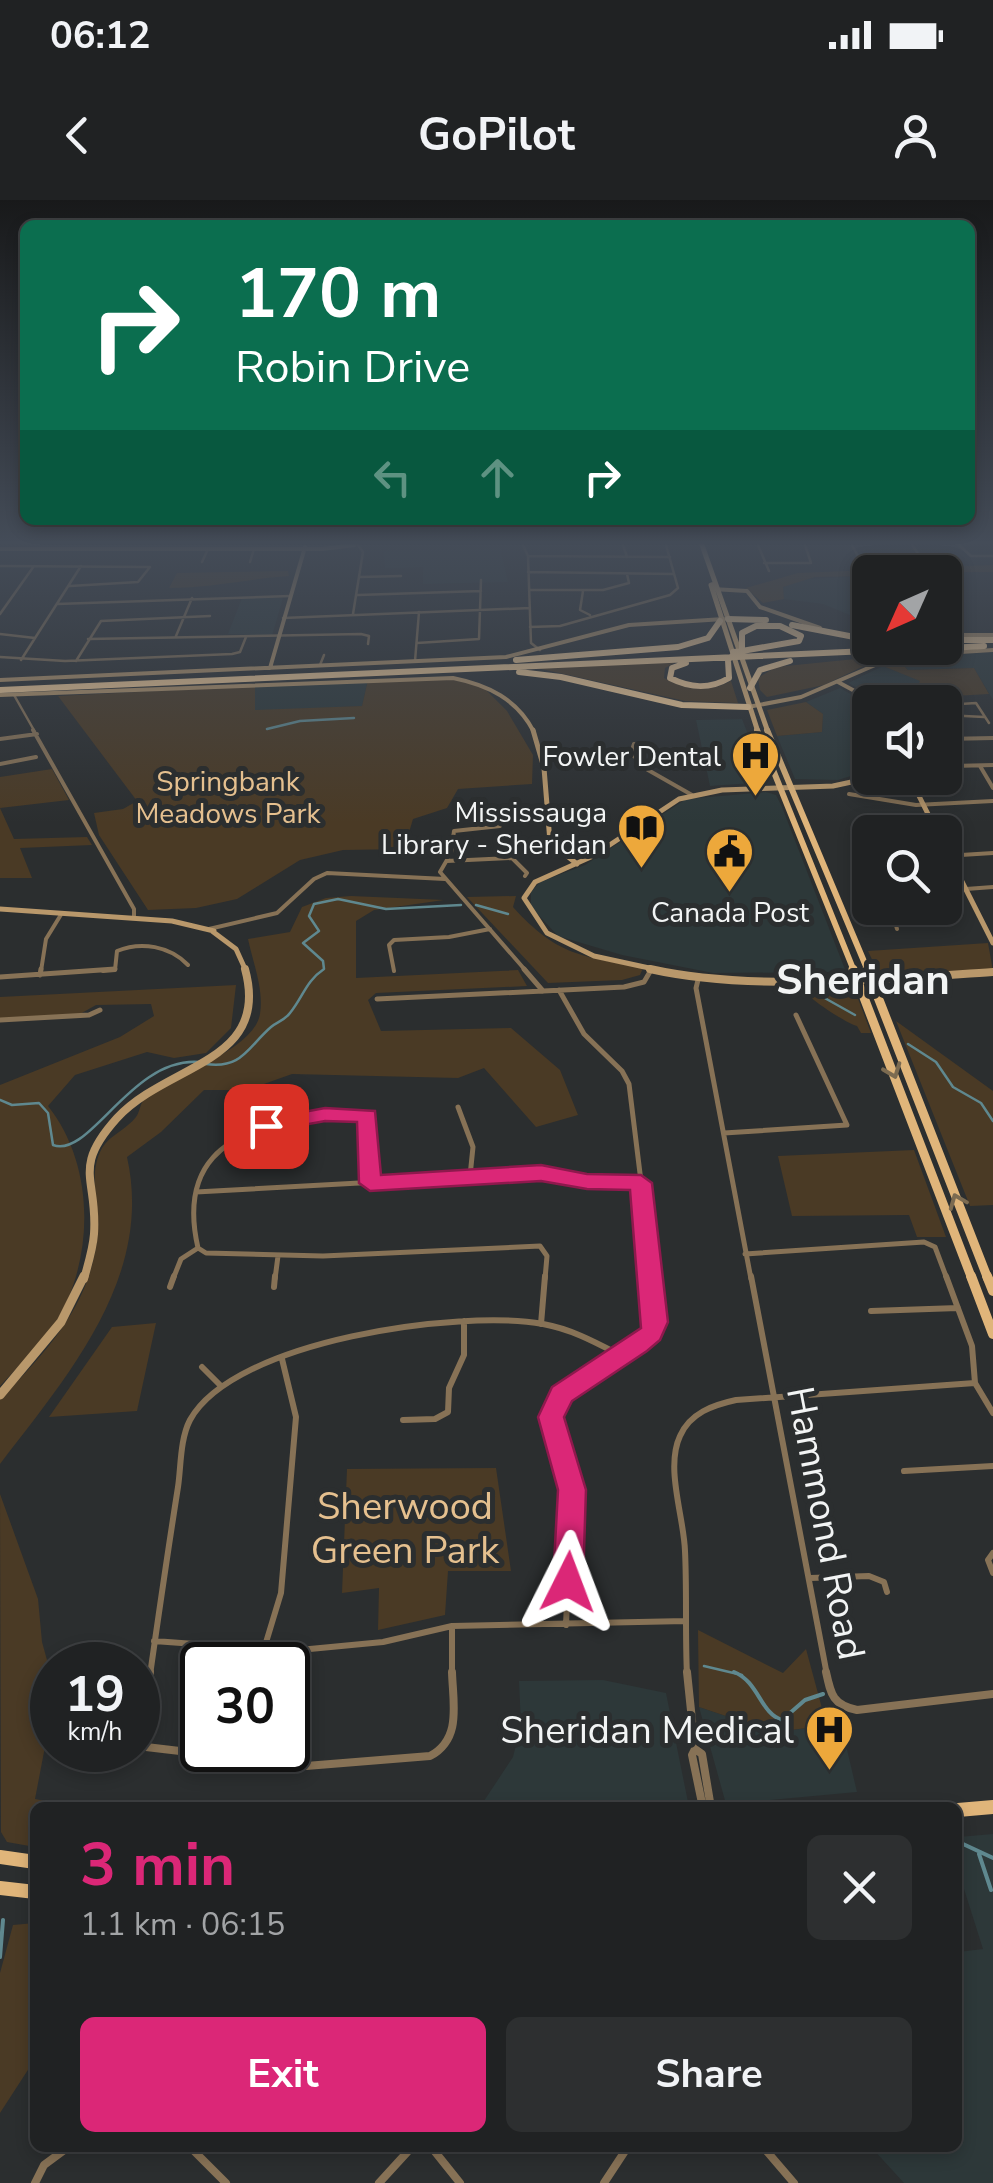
<!DOCTYPE html>
<html lang="en">
<head>
<meta charset="utf-8">
<style>
  :root { --surface:#202223; --page:#2d2f30; --text:#f1f3f6; --muted:#a2a4a6; --line:#3d3f41; --accent:#db2777 }
  body { margin:0; font-family:"Nunito Sans",sans-serif; background:var(--page); color:var(--text); height:100vh; display:flex; flex-direction:column; font-size:38px; white-space:nowrap }
  * { box-sizing:border-box; margin:0 }
  p { font-size:32px; color:var(--muted) }
  .icon { flex:none; width:55px; height:55px; fill:none; stroke:currentColor; stroke-width:2; stroke-linecap:round; stroke-linejoin:round }
  .map { position:relative; flex:1; overflow:hidden }
  .drawer { position:absolute; left:30px; top:1602px; width:932px; height:350px; display:flex; flex-direction:column; background:var(--surface); border-radius:15px; box-shadow:0 5px 15px #0003,0 0 0 2px var(--line) }
  .drawer>* { flex:none }
  .top-card { position:absolute; left:20px; top:20px; width:955px; height:305px; border-radius:15px; box-shadow:0 5px 15px #0003,0 0 0 2px var(--line); background:#0b6e4f; color:#fff; overflow:hidden }
  .needle { width:65px; rotate:225deg }
  .tools { position:absolute; left:852px; top:355px; display:grid; gap:20px }
  .tools a { display:grid; place-items:center; width:110px; height:110px; border-radius:15px; background:var(--surface); box-shadow:0 5px 15px #0003,0 0 0 2px var(--line); font-size:50px }
  .speed { position:absolute; left:30px; top:1442px; display:flex; gap:20px; font-size:50px; font-weight:700; text-align:center }
  .speed>* { display:grid; place-content:center; width:130px; height:130px; border-radius:50%; background:var(--surface); box-shadow:0 5px 15px #0003,0 0 0 2px var(--line); line-height:1 }
  .speed small { font-size:25px; font-weight:400 }
  .speed .limit { border:5px solid #111; border-radius:15px; background:#fff; color:#111 }
  .pin { position:absolute; display:grid; place-items:center; width:85px; height:85px; color:#fff; margin:-42px; border-radius:20px; box-shadow:0 5px 15px #0006 }
  .me { position:absolute; width:110px; margin:-55px; rotate:3deg; stroke-linejoin:round; filter:drop-shadow(0 0 8px #0008) }
  .turn { display:flex; align-items:center; gap:35px; height:210px; padding:0 50px; font-size:45px }
  .turn .icon { width:130px; height:130px; stroke-width:2.5 }
  .turn b { display:block; font-size:70px; line-height:85px }
  .lanes { display:flex; align-items:center; height:95px; padding:0 50px; background:#0003; justify-content:center; gap:50px; direction:ltr }
  .lanes .off { opacity:.35 }
  .round { display:grid; place-items:center; flex:none; width:105px; height:105px; border-radius:15px; background:var(--page) }
  .summary { display:flex; align-items:center; justify-content:space-between; height:170px; padding:0 50px }
  h1 { font-size:60px; font-weight:700; line-height:75px; color:var(--accent) }
  .action { display:flex; gap:20px; margin-top:auto; padding:20px 50px }
  .action a { flex:1; height:115px; border-radius:15px; background:var(--accent); color:#fff; font-size:40px; font-weight:700; line-height:115px; text-align:center }
  .action a+a { background:var(--page); color:var(--text) }
  .status { display:flex; justify-content:space-between; align-items:center; height:70px; padding:0 50px; background:var(--surface); direction:ltr }
  .status svg { height:28px; fill:currentColor }
  header { display:flex; justify-content:space-between; align-items:center; height:130px; padding:0 50px; background:var(--surface); font-size:45px; font-weight:700 }
  .map>svg:first-child { display:block }
  .built { fill:#2d3839 }
  .green { fill:#4a3a25 }
  .lines { fill:none; stroke-linecap:round; stroke-linejoin:round }
  .stream-far1 { stroke:#5f888f; stroke-width:2.5 }
  .stream { stroke:#5f888f; stroke-width:4 }
  .street-far4 { stroke:#877256; stroke-width:2.5 }
  .street-far3 { stroke:#877256; stroke-width:4 }
  .street-far2 { stroke:#877256; stroke-width:5 }
  .street-far1 { stroke:#877256; stroke-width:6 }
  .street { stroke:#877256; stroke-width:8 }
  .secondary-far3 { stroke:#b9986b; stroke-width:4 }
  .secondary-far2 { stroke:#b9986b; stroke-width:5 }
  .secondary-far1 { stroke:#b9986b; stroke-width:8 }
  .secondary { stroke:#b9986b; stroke-width:9 }
  .primary-far4 { stroke:#e0b57a; stroke-width:5 }
  .primary-far3 { stroke:#e0b57a; stroke-width:6 }
  .primary-far2 { stroke:#e0b57a; stroke-width:9 }
  .primary-far1 { stroke:#e0b57a; stroke-width:10 }
  .primary { stroke:#e0b57a; stroke-width:14 }
  .highway { stroke:#fbd29a; stroke-width:6 }
  .oneway { stroke:#7c6b51 }
  .route { fill:#db2777; stroke:#8e194d; stroke-width:2.5 }
  .labels { text-anchor:middle; stroke-width:10; stroke-linejoin:round; paint-order:stroke }
  .far-poi-label { font-size:28px; fill:#f2f4f4; stroke:#2b2e2f; text-anchor:end }
  .far-park-label { font-size:28px; fill:#e5c08f; stroke:#2b2e2f }
  .near-park-label { font-size:38px; fill:#e5c08f; stroke:#2b2e2f }
  .near-street-label { font-size:38px; fill:#f2f4f4; stroke:#2b2e2f }
  .near-poi-label { font-size:38px; fill:#f2f4f4; stroke:#2b2e2f; text-anchor:end }
  .district-label { font-size:42px; font-weight:bold; fill:#f2f4f4; stroke:#2b2e2f }
</style>
</head>
<body>
<div class="status"><b>06:12</b><svg viewBox="0 0 49 12"><path d="M0 12V9h3v3zM5 12V6h3v6zM10 12V3h3v9zM15 12V0h3v12zM26 1h20v11H26zM47 4h2v5h-2z"/></svg></div>
<header><svg class="icon" aria-label="back" viewBox="0 0 24 24"><path d="M15 5l-7 7 7 7"/></svg>GoPilot<svg class="icon" aria-label="person" viewBox="0 0 24 24"><circle cx="12" cy="8" r="4"/><path d="M4 21q1-7 8-7t8 7"/></svg></header>
<div class="map">
<svg width="993" height="1983" viewBox="0 0 993 1983">
  <rect width="100%" height="100%" fill="#2b2e2f"/>
  <path class="built" d="M500,348l8,34 -85,2v-17l-38,1 -1,-17z
    M870,376v58l-13,-16 -34,-14 -39,-5 -1,-12 24,-8z
    M242,398h41l-11,38 -44,-2z
    M993,452v48l-19,-32 -66,2 -11,-11z
    M883,466l38,15 -3,5 19,9 -54,6 -35,-18z
    M368,480l-6,26 -108,5v-26z
    M840,488l30,17v65l-32,10 -43,-1 -18,-43 45,-4 1,-18 -17,-12z
    M742,519l25,63 -57,4 -14,-66z
    M766,592l10,3 6,12 64,165 -133,1 -91,-18 -64,-19 -27,-29v-15l9,-10 45,-17 101,-66z
    M603,1480l63,13 23,114h-209l33,-50 8,-32 -2,-44z
    M699,1507l75,25 67,-8 16,68 -131,12z
    M993,1634v349h-89l-32,-35h86v-196l25,-3 -25,-79v-33z"/>
  <path class="green" d="M993,365v7h-123v4l-55,1 -32,10 1,12 -21,4 -17,-15 52,-15z
    M288,371l1,5c-42,3 -79,12 -120,12l8,-15z
    M885,456l-61,29 -57,12 -7,-7 -2,-12 18,-11z
    M897,459l11,11 66,-2 15,26 -53,3 -19,-10 3,-6 -37,-15z
    M676,462l-11,6 -1,10c23,13 44,15 67,3l7,22 -53,-2 -148,-33z
    M446,478l37,9 24,24 26,44 -1,29 -74,5 -11,19 -34,11 -9,30 -61,1 -43,10 -63,39 -41,9 -48,2 -49,-75 -5,-22 29,-4 14,-8 -79,-105 197,-10v24l107,-4 6,-26z
    M806,502l17,12 -1,18 -45,4 -10,-26z
    M52,569l17,31 -69,8 14,31 73,-2 5,8 -72,3 12,30h-32v-101z
    M351,696l93,4 -70,10 -18,11v57l162,-8 9,16 -151,7 -8,7 13,31 130,-3 49,42 18,45 -42,12 -52,-59 -26,10 -166,-4 -45,16h-43l-43,42 -34,25c27,120 -59,218 -127,307v-65c47,-47 93,-97 98,-168 2,-29 -11,-55 4,-83 8,-13 25,-19 34,-31 5,-7 3,-14 11,-20 29,-24 107,-47 113,-83 4,-25 -7,-51 -12,-75l42,-7 12,-25 24,-9z
    M516,696l-3,11c44,49 69,49 130,61l-3,7 -18,5 -74,3 -81,-86z
    M988,743l5,28 -109,2 -7,-3 -9,-19z
    M797,784l57,4 17,45h-10l-4,-7c-12,-3 -55,-32 -60,-42z
    M236,785l-5,43 -25,25 -32,5 -27,-6 -72,23 -27,31c47,59 47,152 8,216 -15,24 -38,44 -56,64v-301l120,-48 34,-21 -3,-12 -55,1 -16,9 -80,5v-22z
    M896,821l97,70v114l-23,1z
    M914,950l32,87h-29l-8,-22 -117,1 -14,-60z
    M156,1123l-19,88 -88,6 63,-90z
    M496,1268l15,103h-63l-3,44 -67,15 1,-42 -37,5 5,-124z
    M0,1294l38,105 4,43 10,36v32l-17,89 41,8 -41,1v39l-28,-5 -6,-10z
    M698,1430l85,43 23,-24 17,63 9,13 -58,7 -75,-25z
    M35,1723v136l-35,54v-140l13,-48z"/>
  <g class="lines">
    <path class="stream-far1" d="M267,529l33,-8 54,-3
      M476,705l32,9
      M805,787l50,28
      M908,844l28,18 17,25 28,16 12,18
      M206,864c36,5 41,-16 65,-37 6,-5 14,-7 19,-14 13,-16 16,-32 34,-44l-1,-8 -20,-18 16,-12 -10,-15 5,-12 24,-5 48,10 75,-4
      M0,900l12,5 27,-2 9,10 5,32c37,14 78,-88 146,-83
      M704,1466l38,9"/>
    <path class="stream" d="M734,1472c25,10 26,41 48,48l23,-20 18,-6
      M963,1644l30,14
      M979,1654l12,36
      M0,1757l3,-37"/>
    <path class="street-far4" d="M523,345l5,11 3,87 9,7
      M623,345l4,12
      M758,345l11,26
      M852,345l8,15 62,-1 -10,-14
      M959,345l12,11h22
      M528,356l142,1
      M202,362l6,-13
      M250,362l4,-13
      M764,363h47l-6,-18
      M0,366l150,1 -12,15 -68,4
      M528,372l146,2
      M360,377l41,-1
      M529,390h74l26,-7 -2,-9
      M583,391l-3,19 10,5
      M358,395l123,-4
      M57,404l233,-8
      M0,414l34,-48
      M353,414l10,-62 -5,-7
      M283,418l247,-10
      M530,427l30,-1 110,-31 8,-7 -12,-43
      M0,434l35,4
      M176,436l16,-38
      M88,439l273,-5 8,2 -1,8
      M417,443l62,-4 2,-59
      M0,457l65,4 167,-7 8,-2 6,-15
      M21,460l60,-94
      M76,461l25,-40 109,-5
      M415,461l4,-49
      M320,465l4,-10
      M14,495l21,37
      M945,505l31,-2 13,20
      M945,515l39,2"/>
    <path class="street-far3" d="M33,530l101,179v9
      M0,539l37,-5
      M945,539l48,-1
      M634,544l-3,9 17,17 44,25
      M0,564l36,-7
      M952,566l41,-1
      M980,566l13,22
      M849,594l67,11 77,-4
      M496,607l8,5 -4,14 -46,5 -3,22 -11,19 86,99
      M859,633l11,31
      M945,656l48,-3
      M447,661l65,-3 15,15 -2,3
      M966,689l27,-2
      M891,708l6,21
      M209,729l68,-16 37,-34 13,-6 118,6
      M41,771l5,-32 16,-26
      M103,771l12,-1 2,-19c24,-10 53,-5 71,14
      M394,771l-5,-26 5,-5 55,-3 41,-8"/>
    <path class="street-far2" d="M524,769l19,22
      M40,775l1,-6
      M699,776l-3,12 55,291
      M0,777l115,-8
      M559,790l25,44 38,37 7,13 24,195
      M377,799l247,-12 20,-5 7,-12
      M0,820l89,-5 11,-5
      M458,907l15,40 -3,29
      M724,933l123,-8 -51,-110
      M196,992l345,-19 46,8 54,2
      M198,1048l8,5 117,3 217,-10 7,10 -2,23
      M198,1048c-19,-83 26,-115 99,-129 24,-4 47,-9 71,-4l2,68
      M745,1054l179,-12 11,5 12,32
      M173,1079l8,-20 17,-11
      M275,1079l3,-23"/>
    <path class="street-far1" d="M751,1076l76,399
      M946,1076l26,70 3,37 18,30
      M170,1087l4,-11
      M274,1087l1,-11
      M871,1111l87,-3
      M541,1124l4,-48
      M202,1167l18,18
      M403,1220l32,-1 13,-7 1,-24 15,-33v-34
      M904,1271l89,-5
      M993,1353l-5,7 5,13
      M810,1378l59,-2 15,6 3,10
      M566,1425l6,-135 -20,-59 1,-22 21,-25 77,-51 6,-23 -4,-34
      M452,1426v49
      M154,1441l135,10 94,-9 69,-16 234,-5
      M264,1449l17,-56 15,-176 -14,-58
      M150,1475c9,-63 18,-125 28,-188 3,-20 2,-48 12,-67 44,-80 270,-111 353,-96 28,5 52,18 77,31
      M687,1475c-2,-41 0,-83 -2,-124 -1,-34 -20,-83 -5,-115 10,-23 33,-31 56,-36l239,-17"/>
    <path class="street" d="M150,1472l-9,60v10l5,5 160,19 124,-10c32,-17 23,-52 22,-84
      M687,1472l8,77 -3,6 11,53
      M826,1472c5,23 7,33 31,38l136,-16
      M695,1549l7,5 9,54
      M191,1948l35,35
      M432,1948l28,35
      M764,1948l30,35
      M35,1983l9,-18 23,-17
      M379,1983l32,-35
      M604,1983l23,-35"/>
    <path class="secondary-far3" d="M0,349h323l31,-4
      M712,389l35,2 13,16 60,21
      M945,435h48
      M270,468l35,-121
      M0,480l506,-23 123,-32 95,-6
      M838,482l37,20
      M0,495l453,-17c35,7 64,21 81,54
      M748,507l53,-10 95,-41 97,-6"/>
    <path class="secondary-far2" d="M533,530l11,38 6,74 27,22
      M906,578l6,4 25,50
      M833,586l37,-8
      M945,648l48,95
      M0,709l172,12 42,10
      M212,731l24,18 10,22
      M663,771l-69,-15 -47,-23 -23,-35 11,-16 58,-26 86,-57 43,-9 112,-4"/>
    <path class="secondary-far1" d="M650,769c103,23 238,10 343,3
      M84,1079c4,-15 9,-30 10,-45 4,-56 -23,-65 23,-116 51,-55 154,-55 128,-149"/>
    <path class="secondary" d="M0,1195l61,-73 23,-46"/>
    <path class="primary-far4" d="M702,345l66,187
      M714,384l-3,1 47,147"/>
    <path class="primary-far3" d="M757,530l97,241
      M767,530l101,241"/>
    <path class="primary-far2" d="M853,769l119,310
      M867,769l121,310"/>
    <path class="primary-far1" d="M971,1076l22,58
      M987,1076l6,15"/>
    <path class="primary" d="M958,1610l35,-3
      M0,1657l35,5
      M0,1688l35,4"/>
    <path class="highway" d="M728,419l38,1
      M792,425l78,15
      M756,426h24l21,10 -2,5 -57,10v-18z
      M945,440h48
      M932,449l52,-3
      M733,452l9,-1
      M738,453l4,-2
      M516,460l162,-13 30,-9 12,-17
      M686,463l-14,5 -2,10c20,10 39,12 59,0l-1,-18 4,-4
      M519,472l42,5 121,28 66,2
      M750,488l10,-18 30,-9
      M0,490l935,-42"/>
  </g>
  <defs><path id="oneway-chevron" d="M-2-3.5L2.5 0L-2 3.5" fill="none" stroke-width="1.6" stroke-linecap="round" stroke-linejoin="round" transform="scale(2.5)"/></defs>
  <g class="oneway">
    <use href="#oneway-chevron" transform="translate(893 871) rotate(69)"/>
    <use href="#oneway-chevron" transform="translate(957 1001) rotate(-112)"/>
  </g>
  <linearGradient id="sky" x2="0" y2="1"><stop stop-color="#18191a"/><stop offset="0.55" stop-color="#444c58"/><stop offset="1" stop-color="#444c58" stop-opacity="0"/></linearGradient>
  <rect width="993" height="623" fill="url(#sky)"/>
  <path class="route" d="M325,908l50,3 6,64 160,-10 46,9 54,1 11,8 16,139 -8,18 -13,11 -75,50 -8,16 22,73 -3,92 -5,10 -10,3 -10,-3 -5,-10 5,-92 -20,-73 14,-30 89,-59 -11,-138 -43,-1 -46,-8 -171,10 -11,-8 -2,-61 -32,-1 -59,11 -11,-6 11,-7z"/>
  <defs>
    <symbol id="hospital-pin" viewBox="-11 -11 22 30"><path d="M0 17L-7.5 6A9.5 9.5 0 1 1 7.5 6Z" fill="#eda83b" stroke="#2b2e2f"/><path d="M-5-5h3v3.5h4V-5h3V5h-3V1.5h-4V5h-3Z" fill="#111"/></symbol>
    <symbol id="library-pin" viewBox="-11 -11 22 30"><path d="M0 17L-7.5 6A9.5 9.5 0 1 1 7.5 6Z" fill="#eda83b" stroke="#2b2e2f"/><path d="M-6-4Q-3-5.5-.7-3.5V5Q-3 3-6 4ZM6-4Q3-5.5 .7-3.5V5Q3 3 6 4Z" fill="#111"/></symbol>
    <symbol id="civic-pin" viewBox="-11 -11 22 30"><path d="M0 17L-7.5 6A9.5 9.5 0 1 1 7.5 6Z" fill="#eda83b" stroke="#2b2e2f"/><path d="M-.6-6.5H3V-4.5H.6V-3L4-1V1h2V6H-6V1h2V-1L-.6-3ZM-1.2 2.5V6h2.4V2.5Z" fill="#111"/></symbol>
  </defs>
  <g fill-rule="evenodd">
    <use href="#hospital-pin" x="728" y="528" width="55" height="75"/>
    <use href="#library-pin" x="614" y="600" width="55" height="75"/>
    <use href="#civic-pin" x="702" y="624" width="55" height="75"/>
    <use href="#hospital-pin" x="802" y="1502" width="55" height="75"/>
  </g>
  <g class="labels">
    <g class="far-poi-label">
      <text x="721" y="566">Fowler Dental</text>
      <text x="607" y="622">Mississauga<tspan x="607" dy="32">Library - Sheridan</tspan></text>
      <text x="730" y="722" text-anchor="middle">Canada Post</text>
    </g>
    <g class="far-park-label">
      <text x="228" y="591">Springbank<tspan x="228" dy="32">Meadows Park</tspan></text>
    </g>
    <g class="near-park-label">
      <text x="405" y="1319">Sherwood<tspan x="405" dy="44">Green Park</tspan></text>
    </g>
    <g class="near-street-label">
      <text transform="translate(826 1323) rotate(79)" y="13">Hammond Road</text>
    </g>
    <g class="near-poi-label">
      <text x="794" y="1543">Sheridan Medical</text>
    </g>
    <g class="district-label">
      <text x="863" y="794">Sheridan</text>
    </g>
  </g>
</svg>
<div class="tools">
<a><svg class="needle" viewBox="-14 -14 28 28"><path d="M0-13l5 13h-10z" fill="#e53935"/><path d="M0 13l5-13h-10z" fill="#a2a4a6"/></svg></a>
<a><svg class="icon" aria-label="sound" viewBox="0 0 24 24"><path d="M4 9h4l5-4v14l-5-4H4zM17 9q2 3 0 6"/></svg></a>
<a><svg class="icon" aria-label="search" viewBox="0 0 24 24"><circle cx="10" cy="10" r="6"/><path d="M15 15l6 6"/></svg></a>
</div>
<div class="speed"><div>19<small>km/h</small></div><div class="limit">30</div></div>
<div class="pin" style="left:266px;top:926px;background:#d93025"><svg class="icon" aria-label="arrive" viewBox="0 0 24 24"><path d="M6 21V4h12l-3 4 3 4H6"/></svg></div>
<svg class="me" style="left:568px;top:1382px" viewBox="-20 -20 40 40"><path d="M0-17L14 15 0 8-14 15z" fill="#db2777" stroke="#fff" stroke-width="4"/></svg>
<div class="top-card">
<div class="turn"><svg class="icon" aria-label="right" viewBox="0 0 24 24"><path d="M7 20v-9h11M14 6l5 5-5 5"/></svg><div><b>170 m</b>Robin Drive</div></div>
<div class="lanes"><svg class="icon off" aria-label="left" viewBox="0 0 24 24"><path d="M17 20v-9H6M10 6l-5 5 5 5"/></svg><svg class="icon off" aria-label="ahead" viewBox="0 0 24 24"><path d="M12 20V5M6 11l6-6 6 6"/></svg><svg class="icon" aria-label="right" viewBox="0 0 24 24"><path d="M7 20v-9h11M14 6l5 5-5 5"/></svg></div>
</div>
<section class="drawer">
<div class="summary"><div><h1>3 min</h1><p>1.1 km · 06:15</p></div><a class="round"><svg class="icon" aria-label="close" viewBox="0 0 24 24"><path d="M6 6l12 12M18 6L6 18"/></svg></a></div>
<div class="action"><a>Exit</a><a>Share</a></div>
</section>
</div>
</body>
</html>
